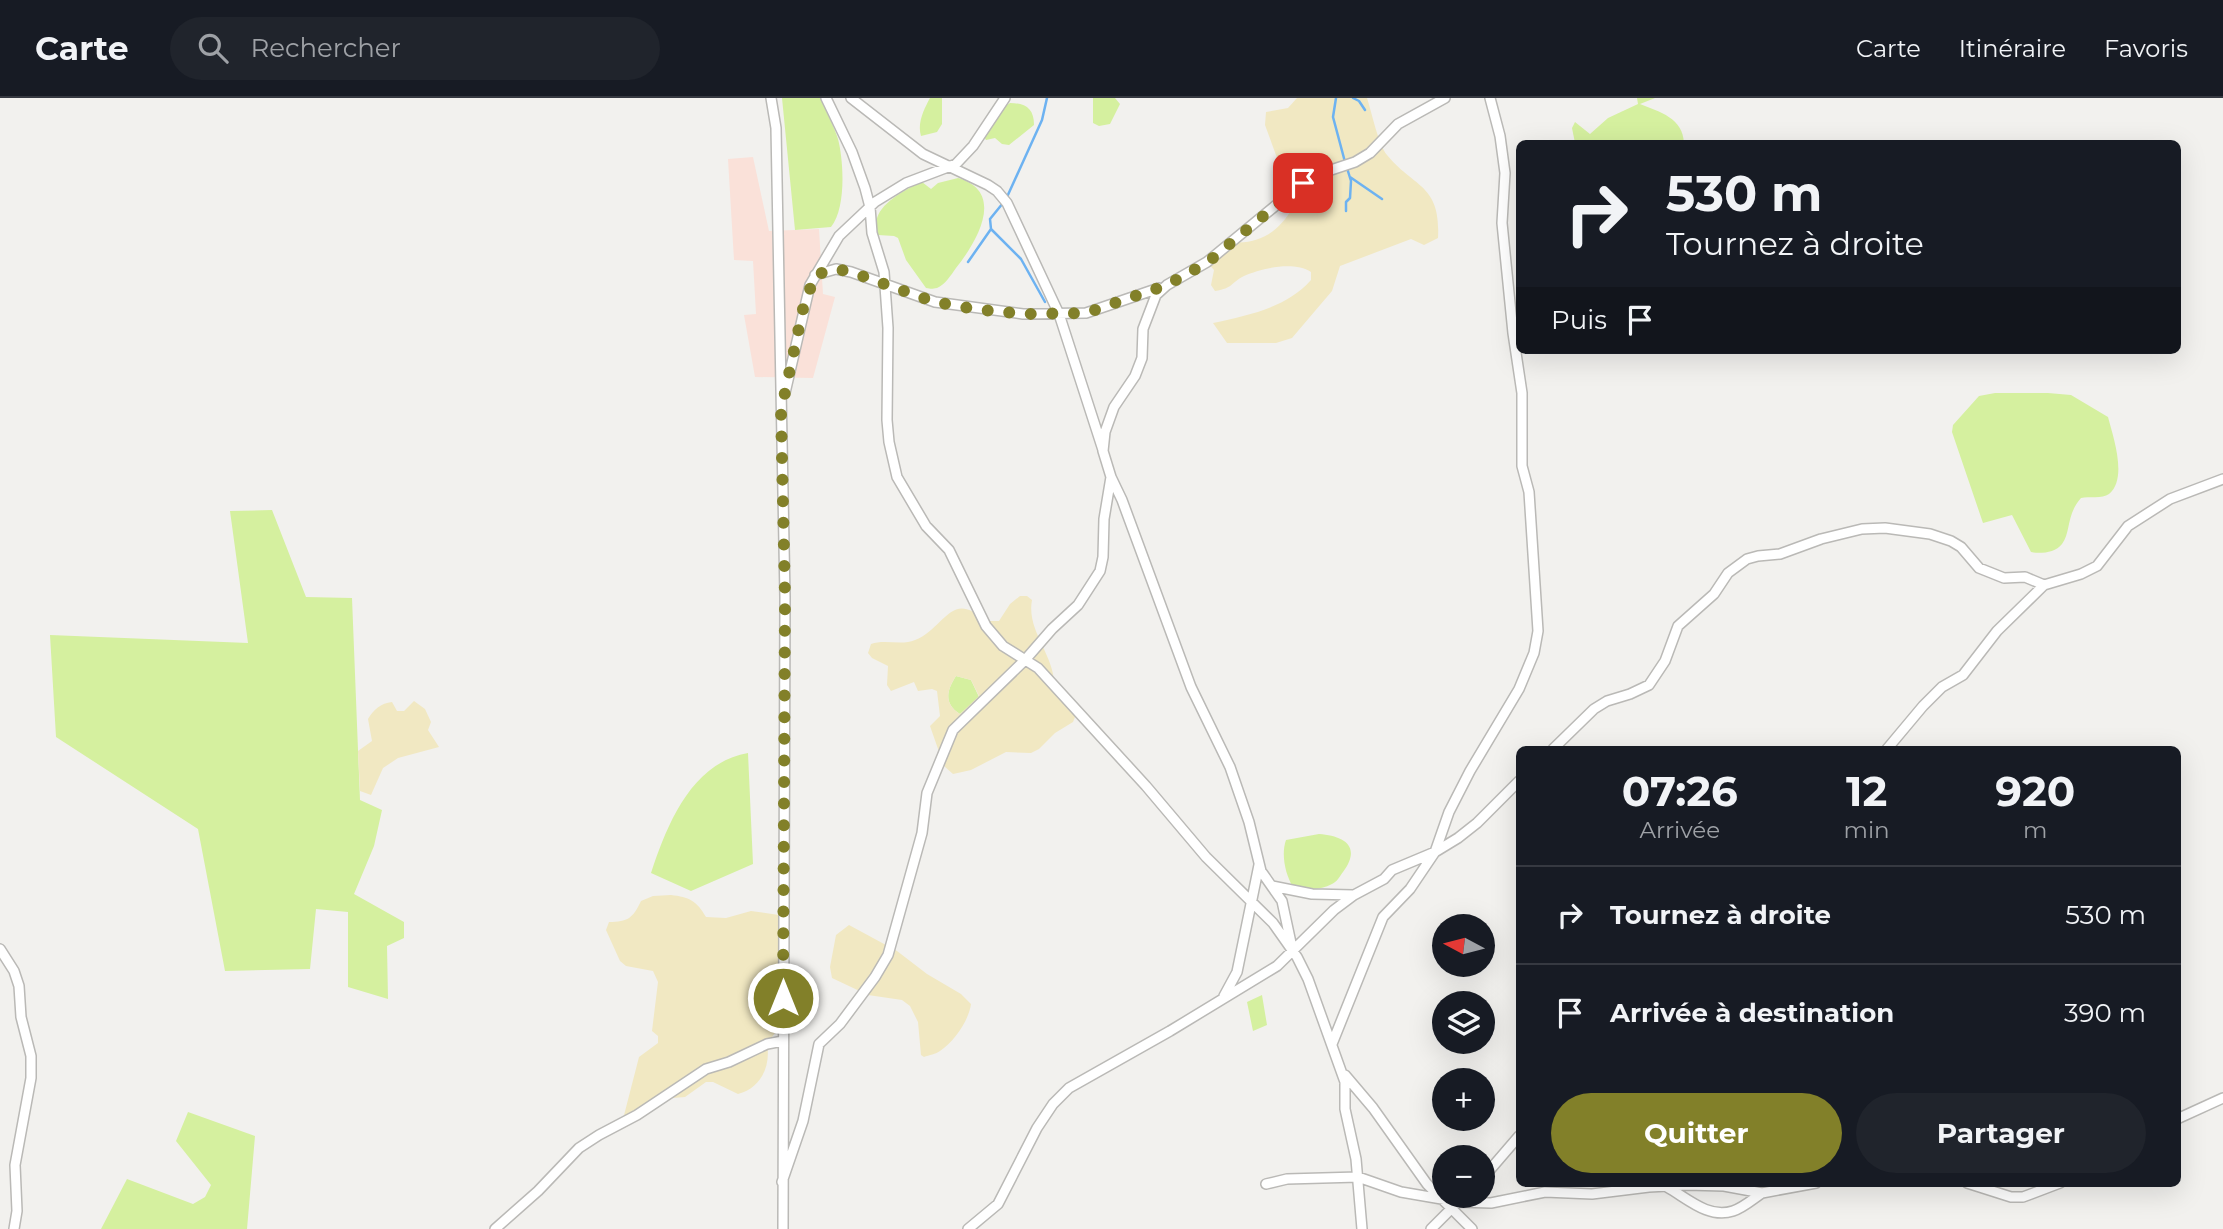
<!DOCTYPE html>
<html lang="fr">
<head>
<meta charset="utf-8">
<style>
  :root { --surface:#171b24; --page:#20242c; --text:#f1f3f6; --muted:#9ea1a6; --line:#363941; --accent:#828029 }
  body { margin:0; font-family:Montserrat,sans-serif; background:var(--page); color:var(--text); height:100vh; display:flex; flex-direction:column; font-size:26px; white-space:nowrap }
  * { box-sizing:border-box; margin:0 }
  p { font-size:23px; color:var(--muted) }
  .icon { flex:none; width:38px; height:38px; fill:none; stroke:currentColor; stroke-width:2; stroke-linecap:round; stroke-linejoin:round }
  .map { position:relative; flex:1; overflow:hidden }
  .sheet { position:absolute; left:1516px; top:648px; width:665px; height:441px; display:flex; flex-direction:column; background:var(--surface); border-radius:10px; box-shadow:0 7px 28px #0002 }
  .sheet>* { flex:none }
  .banner { position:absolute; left:1516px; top:42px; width:665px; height:214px; border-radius:10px; box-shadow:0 7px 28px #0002; background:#171b24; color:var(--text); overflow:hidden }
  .needle { width:46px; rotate:277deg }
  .buttons { position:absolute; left:1432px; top:816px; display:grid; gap:14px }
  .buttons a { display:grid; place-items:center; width:63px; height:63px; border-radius:50%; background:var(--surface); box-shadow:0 7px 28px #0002; font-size:35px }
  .pin { position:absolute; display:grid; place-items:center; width:60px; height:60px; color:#fff; margin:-30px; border-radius:14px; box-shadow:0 4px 10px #0006 }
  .me { position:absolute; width:77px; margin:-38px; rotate:0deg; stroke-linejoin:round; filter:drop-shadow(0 0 5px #0008) }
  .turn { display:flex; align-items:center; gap:24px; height:147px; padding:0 35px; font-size:32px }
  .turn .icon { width:91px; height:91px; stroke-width:2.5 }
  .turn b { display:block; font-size:49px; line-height:60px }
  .then { display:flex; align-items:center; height:66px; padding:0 35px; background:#0003; gap:14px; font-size:26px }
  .eta { display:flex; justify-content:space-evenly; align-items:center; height:119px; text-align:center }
  .eta b { font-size:42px; font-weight:700; line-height:49px }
  .cta { display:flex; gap:14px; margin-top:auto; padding:14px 35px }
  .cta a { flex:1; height:80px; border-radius:42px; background:var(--accent); color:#fff; font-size:28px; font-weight:700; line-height:80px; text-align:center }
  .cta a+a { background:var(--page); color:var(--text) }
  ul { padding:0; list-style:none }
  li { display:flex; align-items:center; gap:21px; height:98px; padding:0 35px; border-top:2px solid var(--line) }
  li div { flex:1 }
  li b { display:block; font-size:26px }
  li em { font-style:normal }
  header { display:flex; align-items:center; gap:42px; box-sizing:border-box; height:98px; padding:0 35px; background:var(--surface); border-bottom:2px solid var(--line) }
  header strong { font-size:33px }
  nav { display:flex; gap:38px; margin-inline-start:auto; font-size:24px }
  .search { width:490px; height:63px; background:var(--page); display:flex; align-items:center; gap:18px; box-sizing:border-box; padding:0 24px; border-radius:38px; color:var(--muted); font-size:26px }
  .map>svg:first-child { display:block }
  .commercial { fill:#fae1d9 }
  .green { fill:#d5f09f }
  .sand { fill:#f1e8c2; fill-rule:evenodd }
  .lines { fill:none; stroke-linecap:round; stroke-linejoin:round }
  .stream { stroke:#6db2f1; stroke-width:2.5 }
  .minor-casing { stroke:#bab9b6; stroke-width:12 }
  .minor { stroke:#fff; stroke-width:9 }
  .route { stroke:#828029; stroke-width:12; stroke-dasharray:0 21.6 }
</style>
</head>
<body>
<header>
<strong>Carte</strong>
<div class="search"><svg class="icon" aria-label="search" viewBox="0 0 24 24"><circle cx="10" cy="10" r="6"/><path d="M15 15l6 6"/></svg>Rechercher</div>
<nav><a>Carte</a><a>Itinéraire</a><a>Favoris</a></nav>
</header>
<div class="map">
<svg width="2223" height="1131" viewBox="0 0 2223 1131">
  <rect width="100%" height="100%" fill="#f2f1ee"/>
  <path class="commercial" d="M753,59l16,74 50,-2 4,65 12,3 -22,81 -58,-1 -11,-62 12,-1 -3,-53 -19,-1 -6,-101z"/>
  <path class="green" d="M782,0h38c6,13 14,28 18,41 6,23 8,70 -7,88l-36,3z
    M930,0h12v26l-5,8 -16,4c-4,-13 3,-27 9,-38z
    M1093,0h22l5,6 -10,20 -11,2 -6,-3z
    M1637,0h18l-15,6c20,8 43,14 44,39h-109l-3,-15 3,-6 15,12 18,-16 30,-14z
    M1010,5c16,0 24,6 24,22l-25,20 -7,-1 -7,-6 -9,2 -2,-3c7,-11 15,-28 26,-34z
    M958,80c49,14 18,65 -2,90 -5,7 -11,17 -19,20 -5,1 -6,1 -11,0l-20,-28 -8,-22 -4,-2 -16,-1c-10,-25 19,-40 38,-51l6,-2 9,7 7,-6z
    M1995,295h53l23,2 37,22c5,19 20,62 1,77 -7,5 -20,2 -28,4 -15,17 -10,34 -19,46 -7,9 -22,10 -31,8l-19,-37 -29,8 -31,-91 1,-7 26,-29z
    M272,412l34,87 46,1 8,202 22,10 -8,36 -20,48 50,28v16l-17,8 1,53 -40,-12v-75l-32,-3 -6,60 -85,2 -27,-142 -142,-92 -6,-102 198,8 -18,-132z
    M956,578l15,4 8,17 -19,17c-17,-11 -13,-24 -4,-38z
    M748,655l5,111 -62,27 -40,-18c16,-48 40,-110 97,-120z
    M1319,736c25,2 43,12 24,38 -3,4 -6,10 -11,12 -12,7 -26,5 -39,3 -8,-13 -12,-33 -7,-47z
    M1262,897l5,30 -14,6 -6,-29z
    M188,1014l67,24 -8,93h-146l26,-50 66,25 12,-7 6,-12 -35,-44z"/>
  <path class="sand" d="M1297,0h70c5,15 11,46 20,57 27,33 54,29 51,83l-14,7 -13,-6 -71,27 -8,25 -40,47 -16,5h-49l-14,-20c36,-8 73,-15 98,-43v-8c-17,-11 -49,-4 -67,4 -14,7 -10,12 -29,15l-4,-6 3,-15 -7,-8 24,-20c28,3 47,-10 61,-33l-5,-24 -22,-60 1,-13 22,-4z
    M1020,498h7l5,4c-6,32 24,56 22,87l23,25 -4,10 -18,11 -16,16 -8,4 -25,-1 -35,18 -18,4 -9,-8 -14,-40 10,-10 -3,-25 -5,-2 -14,2 -4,-9 -23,9 -4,-6 1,-19 -16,-8 -4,-5 3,-9c14,-5 31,2 44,-4 29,-11 37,-52 69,-19h15l11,-17zM956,578l15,4 8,16 -19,18c-17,-11 -13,-24 -4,-38z
    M414,603l11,8 6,13 -3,8 11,17 -41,11 -15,10 -12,27 -11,-4 -2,-40 14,-10 -4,-22c5,-9 13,-16 24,-17l5,9h7z
    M671,797c18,2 26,6 35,22l20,1 25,-7 28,4 -2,115 -10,14c4,22 -6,44 -29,50l-25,-12h-7l-21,15 -24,2 -39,24 17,-66 19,-14v-7l-6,-5 6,-49 -5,-11 -27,-5 -6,-5 -14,-31 3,-8c19,0 24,-4 32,-21l12,-5z
    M849,827l48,26 30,23 34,20 10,10c-2,16 -17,38 -31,47 -4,3 -11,4 -16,6l-3,-2 -3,-33 -8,-16 -8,-6 -34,-5 -36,-17 -2,-11 6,-32z"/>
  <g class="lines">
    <path class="stream" d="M1336,0l-3,19 12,45
      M1353,0l6,3 6,9
      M1350,79l32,22
      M1007,99l35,-77 5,-22
      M1003,105l-13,16 1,10 30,30 24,43
      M1346,113v-9l4,-4 1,-17 -4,-13
      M968,164l23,-33"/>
    <defs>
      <path id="minor" d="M771,0l5,30 9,469 -2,632
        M826,0l26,54 13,36 5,19 2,26 12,39 4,56 -1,92 2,22 8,35 29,49 23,24 37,76 17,20 35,22 108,118 60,71 67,66 24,34 11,22 37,103v27l11,50 6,70
        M851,0l72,56 65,31 9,6 10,12 52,111 44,136
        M815,177l21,-6 15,3 84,30 88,12 63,-1 73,-25
        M785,295l25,-108 29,-49 36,-34 31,-19 50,-19 17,-18 32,-48
        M1111,379l11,23 69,187 39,80 19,55 12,49 21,30 9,42
        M1553,651l41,-40 13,-8 23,-7 19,-9 16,-24 13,-35 36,-32 14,-21 19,-14 11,-3 22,-2 41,-15 41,-10 23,-1 45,6 21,7 10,6 18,21 25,10 21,-1 19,8 37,-11 16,-8 31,-40 42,-27 53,-20
        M1887,651l36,-43 19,-19 21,-12 34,-44 47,-46
        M1272,788l40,8 41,1
        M0,851l14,22 5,15 2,31 10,39v22l-16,87 2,46 -3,18
        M1224,898l13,-24 22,-107
        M1332,946l51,-127 27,-28 25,-37 14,-40 21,-41 49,-82 15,-36 4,-22 -9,-139 -7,-26v-73l-9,-60 -11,-110 3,-50 -5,-37 -10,-38
        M1345,977l28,33 54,76 45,45
        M2177,1021l46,-21
        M1482,1081l37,-43
        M782,1084l21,-61 16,-77 21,-20 35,-47 13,-22 34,-122 5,-40 26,-63 72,-70 27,-31 26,-24 22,-34 3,-14 1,-38 7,-42 -8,-26 2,-19 9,-25 21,-31 7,-18 1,-29 13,-34 11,-10 40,-23 96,-79 13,-8 39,-13 15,-9 28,-29 47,-26
        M1967,1085l44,14h12l37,-14
        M1266,1086l21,-5 71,-2 43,15 58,10 32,1 54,-11 47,2 57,-7 38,-2 37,1 38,7 54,-10
        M1667,1089c20,11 41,32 66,24 10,-3 20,-12 29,-18
        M495,1131l43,-38 41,-43 20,-13 38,-20 69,-46 23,-7 38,-18 16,-3
        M968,1131l30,-25 39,-76 16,-24 16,-16 101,-57 107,-65 57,-56 20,-15 30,-16 8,-9 43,-18 23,-14 19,-15 42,-42
        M1431,1131l34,-34"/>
    </defs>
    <use href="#minor" class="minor-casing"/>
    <use href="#minor" class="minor"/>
  </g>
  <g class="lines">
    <path class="route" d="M783,900l2,-401 -4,-186 22,-102 12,-34 21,-6 15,3 84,30 39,7 49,5 63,-1 81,-28 41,-23 95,-79"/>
  </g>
</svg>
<div class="buttons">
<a><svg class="needle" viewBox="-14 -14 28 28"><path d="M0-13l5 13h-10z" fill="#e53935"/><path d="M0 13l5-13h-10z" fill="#9ea1a6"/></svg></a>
<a><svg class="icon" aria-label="layers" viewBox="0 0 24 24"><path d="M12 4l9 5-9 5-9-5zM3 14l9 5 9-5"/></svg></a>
<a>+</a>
<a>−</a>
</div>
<div class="pin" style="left:1303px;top:85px;background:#d93025"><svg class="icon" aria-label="arrive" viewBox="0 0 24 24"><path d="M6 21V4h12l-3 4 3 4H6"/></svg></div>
<svg class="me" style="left:783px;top:900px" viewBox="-20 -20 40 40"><circle r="17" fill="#828029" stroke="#fff" stroke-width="3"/><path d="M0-11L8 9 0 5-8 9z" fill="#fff"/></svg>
<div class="banner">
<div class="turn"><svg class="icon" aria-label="right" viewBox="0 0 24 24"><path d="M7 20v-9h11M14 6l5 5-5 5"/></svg><div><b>530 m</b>Tournez à droite</div></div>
<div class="then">Puis<svg class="icon" aria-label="arrive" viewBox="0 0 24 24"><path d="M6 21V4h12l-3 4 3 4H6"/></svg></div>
</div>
<section class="sheet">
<div class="eta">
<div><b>07:26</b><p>Arrivée</p></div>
<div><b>12</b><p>min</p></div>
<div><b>920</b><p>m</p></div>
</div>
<ul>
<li><svg class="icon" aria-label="right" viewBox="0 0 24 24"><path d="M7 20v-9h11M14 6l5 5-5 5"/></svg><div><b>Tournez à droite</b></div><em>530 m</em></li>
<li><svg class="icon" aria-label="arrive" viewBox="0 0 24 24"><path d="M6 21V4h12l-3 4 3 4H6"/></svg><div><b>Arrivée à destination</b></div><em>390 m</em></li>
</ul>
<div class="cta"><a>Quitter</a><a>Partager</a></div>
</section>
</div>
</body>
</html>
